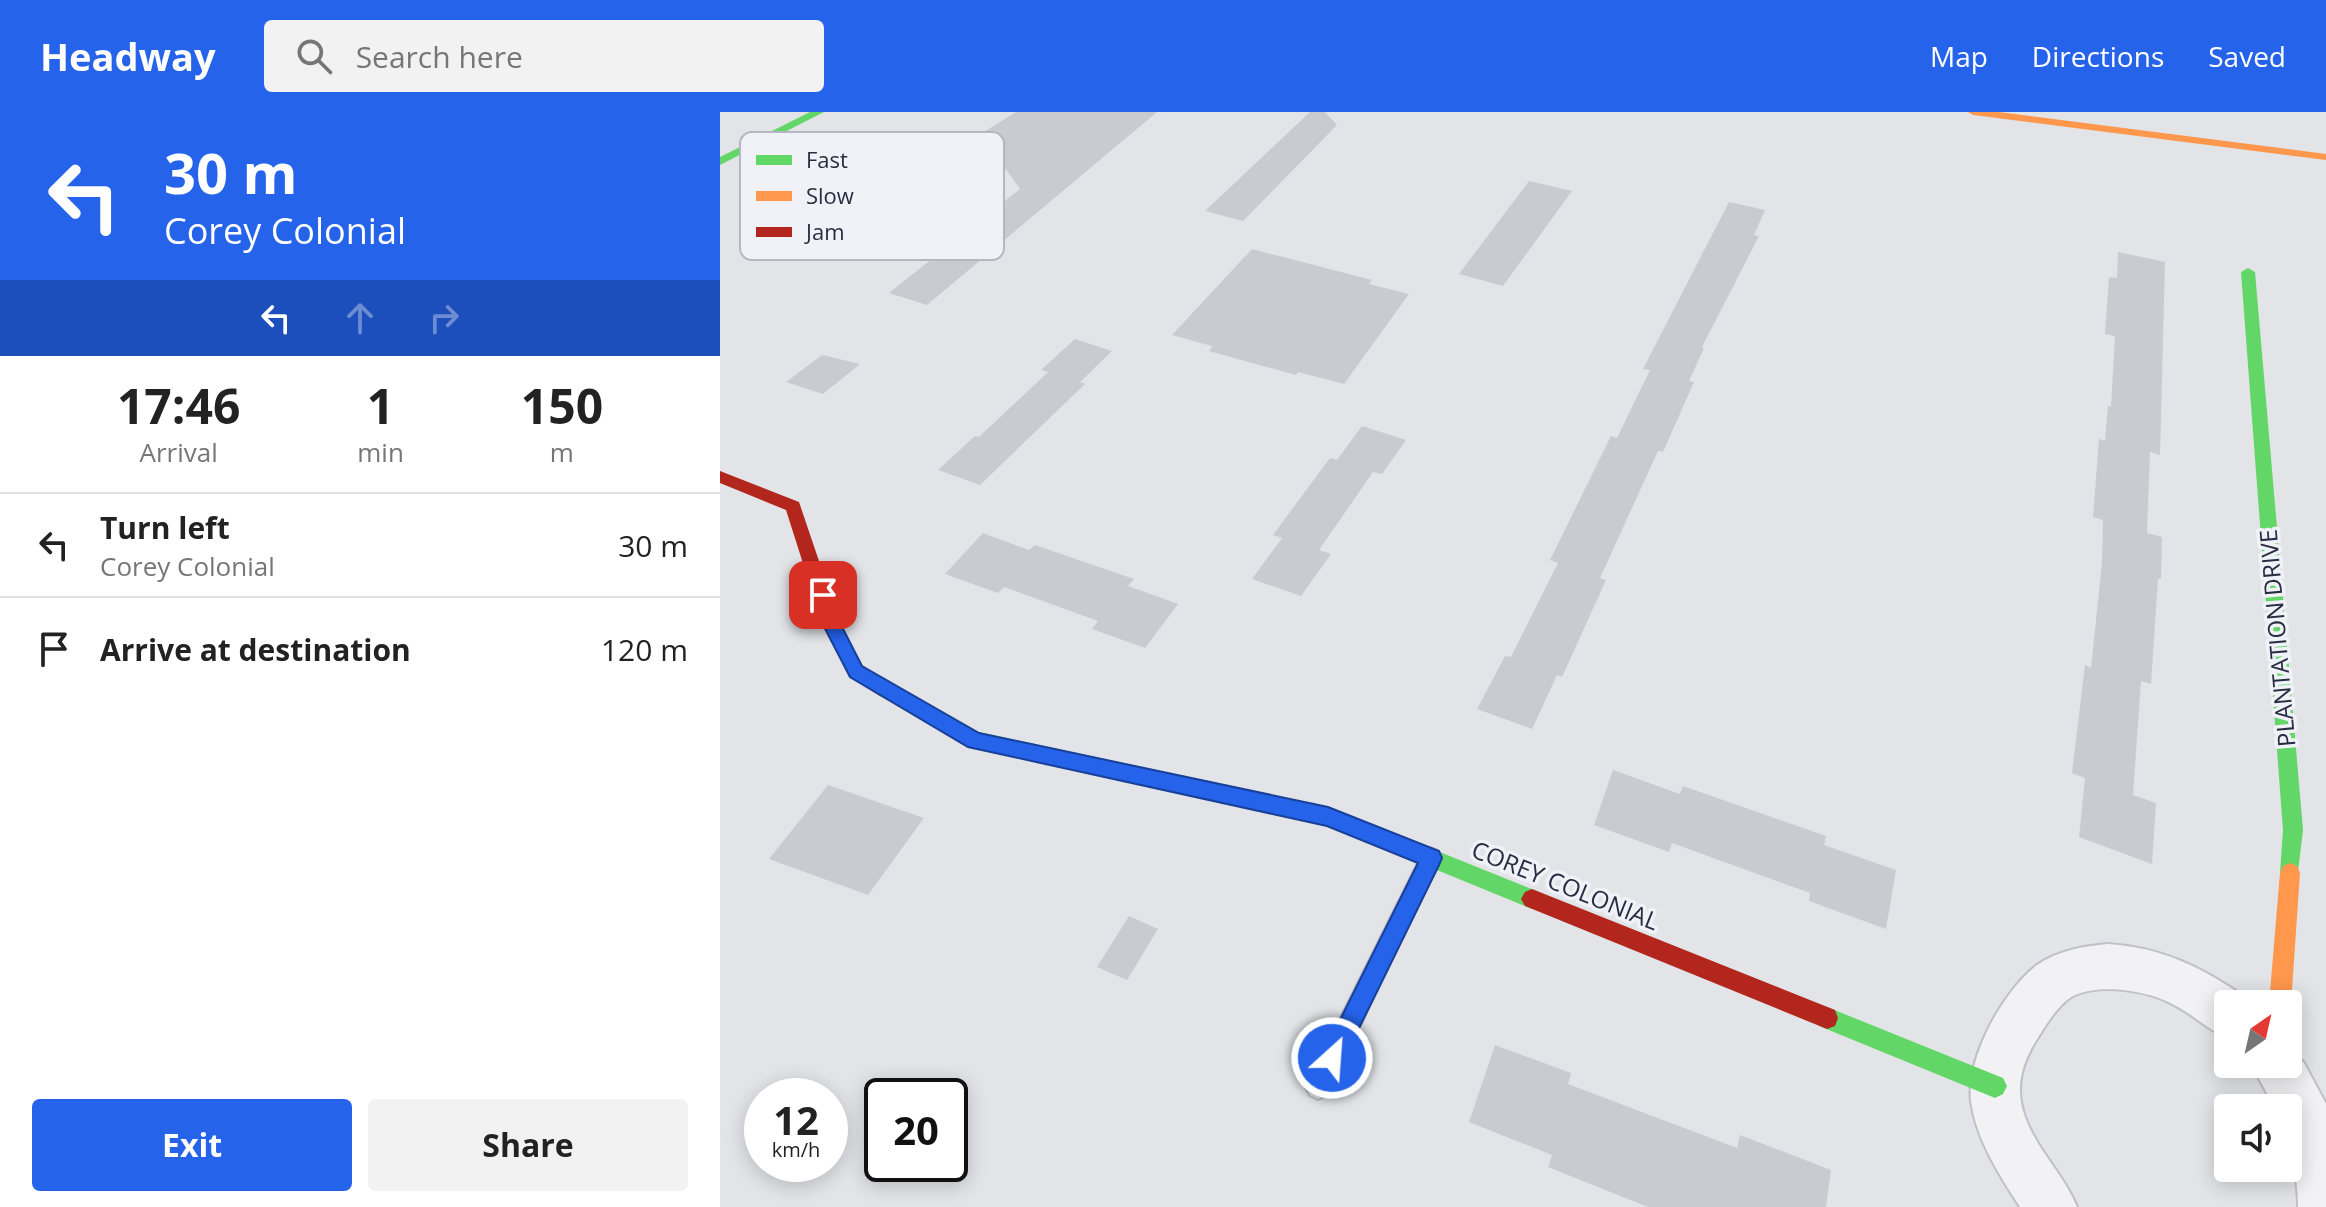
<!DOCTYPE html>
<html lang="en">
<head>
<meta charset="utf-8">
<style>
  :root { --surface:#fff; --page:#f2f2f2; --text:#222; --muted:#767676; --line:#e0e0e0; --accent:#2563eb }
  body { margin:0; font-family:"Open Sans",sans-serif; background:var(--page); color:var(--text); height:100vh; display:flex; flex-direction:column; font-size:30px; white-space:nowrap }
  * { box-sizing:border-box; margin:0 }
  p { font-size:26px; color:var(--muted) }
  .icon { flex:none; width:44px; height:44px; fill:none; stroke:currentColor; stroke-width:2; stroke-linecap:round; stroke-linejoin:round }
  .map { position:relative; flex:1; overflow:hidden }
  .sheet { display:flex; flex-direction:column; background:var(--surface); width:720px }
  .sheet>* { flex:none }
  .banner { background:#2563eb; color:#fff; overflow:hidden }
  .needle { width:52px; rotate:34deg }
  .controls { position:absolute; left:1494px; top:878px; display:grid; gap:16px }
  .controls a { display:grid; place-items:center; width:88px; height:88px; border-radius:8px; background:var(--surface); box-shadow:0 4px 20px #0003; font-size:40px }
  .speed { position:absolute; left:24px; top:966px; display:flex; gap:16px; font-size:40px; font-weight:700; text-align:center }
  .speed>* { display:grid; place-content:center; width:104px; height:104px; border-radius:50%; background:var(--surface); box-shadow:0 4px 20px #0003; line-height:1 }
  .speed small { font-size:20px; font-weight:400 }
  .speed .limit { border:4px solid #111; border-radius:12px; background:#fff; color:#111 }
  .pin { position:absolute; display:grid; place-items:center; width:68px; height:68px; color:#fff; margin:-34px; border-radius:16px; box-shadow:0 4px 12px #0006 }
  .me { position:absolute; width:88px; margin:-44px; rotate:26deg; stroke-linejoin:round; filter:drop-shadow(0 0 6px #0008) }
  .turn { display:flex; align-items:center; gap:28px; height:168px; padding:0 32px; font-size:36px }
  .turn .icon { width:104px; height:104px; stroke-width:2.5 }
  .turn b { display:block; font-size:56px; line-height:68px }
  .lanes { display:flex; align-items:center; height:76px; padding:0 32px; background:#0003; justify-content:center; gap:40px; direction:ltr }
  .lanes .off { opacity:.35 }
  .eta { display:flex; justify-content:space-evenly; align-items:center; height:136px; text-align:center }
  .eta b { font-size:48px; font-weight:700; line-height:56px }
  .primary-button { display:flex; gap:16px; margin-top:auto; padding:16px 32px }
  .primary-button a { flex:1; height:92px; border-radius:8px; background:var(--accent); color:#fff; font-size:32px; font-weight:700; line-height:92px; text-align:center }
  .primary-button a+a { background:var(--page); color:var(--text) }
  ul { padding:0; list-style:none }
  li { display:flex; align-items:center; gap:24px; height:104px; padding:0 32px; border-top:2px solid var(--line) }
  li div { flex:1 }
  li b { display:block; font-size:30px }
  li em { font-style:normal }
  header { display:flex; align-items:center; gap:48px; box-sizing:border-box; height:112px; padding:0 40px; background:var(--accent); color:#fff }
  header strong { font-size:38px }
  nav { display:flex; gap:44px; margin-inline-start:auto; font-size:28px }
  .search { width:560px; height:72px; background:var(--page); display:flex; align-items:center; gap:20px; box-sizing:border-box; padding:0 28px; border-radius:8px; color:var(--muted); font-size:30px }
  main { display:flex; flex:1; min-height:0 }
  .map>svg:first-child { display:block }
  .building { fill:#c9cbd0 }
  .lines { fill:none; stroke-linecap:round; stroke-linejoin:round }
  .lane-casing { stroke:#bfc1c6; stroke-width:4 }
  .street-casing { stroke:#bfc1c6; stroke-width:4 }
  .lane { fill:#f2f2f4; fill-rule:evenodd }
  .street { fill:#f2f2f4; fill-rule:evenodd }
  .fast { fill:#63d668; fill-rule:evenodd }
  .slow { fill:#ff974d; fill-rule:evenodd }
  .jam { fill:#b3261e; fill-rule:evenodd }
  .route { fill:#2563eb; stroke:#184099; stroke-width:2 }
  .labels { text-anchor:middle; stroke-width:7; stroke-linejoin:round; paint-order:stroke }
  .street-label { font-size:24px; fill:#282e42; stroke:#f0f2f7 }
  .key { fill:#f0f2f7; stroke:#b4b7c1; stroke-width:2 }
  .key-label { font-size:22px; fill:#282e42 }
</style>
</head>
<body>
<header>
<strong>Headway</strong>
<div class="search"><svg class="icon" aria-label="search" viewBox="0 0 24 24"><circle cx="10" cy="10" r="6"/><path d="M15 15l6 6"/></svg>Search here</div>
<nav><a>Map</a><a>Directions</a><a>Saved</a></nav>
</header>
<main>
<section class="sheet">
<div class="banner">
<div class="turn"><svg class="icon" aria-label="left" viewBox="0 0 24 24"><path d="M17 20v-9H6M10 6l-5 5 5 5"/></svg><div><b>30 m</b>Corey Colonial</div></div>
<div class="lanes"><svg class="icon" aria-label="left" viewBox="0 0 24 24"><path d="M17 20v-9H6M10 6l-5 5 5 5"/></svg><svg class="icon off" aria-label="ahead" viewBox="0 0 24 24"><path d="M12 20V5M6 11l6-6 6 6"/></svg><svg class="icon off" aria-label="right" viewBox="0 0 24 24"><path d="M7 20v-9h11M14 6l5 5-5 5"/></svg></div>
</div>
<div class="eta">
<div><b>17:46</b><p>Arrival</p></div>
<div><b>1</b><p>min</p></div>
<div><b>150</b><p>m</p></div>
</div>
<ul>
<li><svg class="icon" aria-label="left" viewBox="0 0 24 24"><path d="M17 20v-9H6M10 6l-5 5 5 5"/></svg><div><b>Turn left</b><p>Corey Colonial</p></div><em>30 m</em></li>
<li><svg class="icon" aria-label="arrive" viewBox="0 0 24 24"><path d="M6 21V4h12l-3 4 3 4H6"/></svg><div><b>Arrive at destination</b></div><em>120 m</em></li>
</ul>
<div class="primary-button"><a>Exit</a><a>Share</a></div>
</section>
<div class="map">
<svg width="1606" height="1095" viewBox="0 0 1606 1095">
  <rect width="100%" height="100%" fill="#e2e4e8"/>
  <path class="building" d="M296,0h141l-230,193 -38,-12 131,-104 -20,-28 -105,64 -41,-17 35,-21 3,2z
    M590,0h15l12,13 -94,96 -38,-10z
    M809,69l43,10 -69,95 -44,-12z
    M1009,90l36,8 -11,25 5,1 -57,111 2,1 -15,33 5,1 -31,70 -5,-1 -58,127 6,2 -44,97 -5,-2 -25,54 -55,-20 28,-53 6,1 47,-94 -8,-3 61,-124 6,2 33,-68 -7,-1z
    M532,137l120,31 -3,4 40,10 -65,90 -46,-12 -2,3 -87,-24 3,-5 -40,-11z
    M1398,140l47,10 -5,193 -10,-3 -3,81 15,4 -1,42h-3l-7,105 -10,-3 -8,114 23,8 -4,61 -73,-27 6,-59 -13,-5 13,-108 6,3 11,-105 1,-43 -10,-3 6,-78 6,2 3,-35 3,1 4,-71 -10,-2 4,-57 8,1z
    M355,227l37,12 -32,31 5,2 -105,101 -42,-15 37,-34 4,1 69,-65 -7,-2z
    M102,243l38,9 -37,30 -37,-12z
    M642,314l44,14 -24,34 -9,-2 -54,78 12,4 -30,42 -49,-17 30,-41 -9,-3 57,-77 7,2z
    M263,421l46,17 6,-5 99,34 -6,7 50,18 -33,44 -53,-19 6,-8 -94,-34 -6,6 -53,-19z
    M893,658l67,24 3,-8 143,50 -2,9 72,25 -10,59 -77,-28 1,-8 -138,-50 -3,9 -75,-27z
    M108,673l96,33 -56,77 -99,-36z
    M409,804l29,13 -31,51 -30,-13z
    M775,933l76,28 -3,11 169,64 3,-13 91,35 -5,37h-178l-100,-40 4,-12 -83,-33z"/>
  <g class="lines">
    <defs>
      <path id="lane" d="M711,736l7,3 3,7 -115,237 -8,4 -8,-4 -4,-8 118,-236z"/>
      <path id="street" d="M1387,832c54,3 94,23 138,53l3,7h-20v34c-20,-8 -33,-22 -52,-32 -25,-15 -73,-23 -101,-11 -15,7 -28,28 -36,41 -17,26 -25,51 -14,81 12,33 39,58 52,90h-57c-20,-31 -44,-68 -49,-106 -5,-43 32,-110 66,-136 20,-14 47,-19 70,-21z
        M1568,933l16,18 22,41v103h-28c0,-34 -10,-65 -10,-99h-13l-24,-44h37z"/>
    </defs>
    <use href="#lane" class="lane-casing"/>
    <use href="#street" class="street-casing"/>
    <use href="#lane" class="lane"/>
    <use href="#street" class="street"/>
    <path class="fast" d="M90,0h14l-104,53v-8z
      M1528,156l7,4 48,558 -6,50 -7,3 -7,-3 -3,-7 3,-43 -42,-558z
      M167,570l92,50 349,75 211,85 4,7 -4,7 -7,3 -205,-84 -352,-76 -95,-53 -2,-6 2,-6z
      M1107,895l176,71 4,8 -4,8 -8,4 -176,-72 -3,-8 3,-8z"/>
    <path class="slow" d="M1248,0h31l327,42v6l-353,-45z
      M1570,751l7,3 3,7 -9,131 -3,8v-8h-19l11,-131 3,-7z"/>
    <path class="jam" d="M0,359l79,31 41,121 22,44 32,17 2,6 -2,6 -7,2 -7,-2 -30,-19 -28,-54 -36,-113 -66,-27z
      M812,777l303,121 3,8 -3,8 -8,3 -302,-123 -4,-7 4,-7z"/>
  </g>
  <path class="route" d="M103,476l8,7 9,28 22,43 117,67 349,74 111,44 3,7 -3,7 -99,202 -8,3 -8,-3 -3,-9 97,-195 -91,-37 -359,-79 -118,-70 -28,-54 -8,-28z"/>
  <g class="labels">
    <g class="street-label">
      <text transform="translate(1558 526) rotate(-95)" y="8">PLANTATION DRIVE</text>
      <text transform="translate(845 774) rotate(22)" y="8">COREY COLONIAL</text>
    </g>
  </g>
  <rect x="20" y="20" width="264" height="128" rx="12" class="key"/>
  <rect x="36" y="43" width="36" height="10" fill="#63d668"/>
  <rect x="36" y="79" width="36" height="10" fill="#ff974d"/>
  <rect x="36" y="115" width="36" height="10" fill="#b3261e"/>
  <g class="key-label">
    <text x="86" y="56">Fast</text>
    <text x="86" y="92">Slow</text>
    <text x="86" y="128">Jam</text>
  </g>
</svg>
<div class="controls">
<a><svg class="needle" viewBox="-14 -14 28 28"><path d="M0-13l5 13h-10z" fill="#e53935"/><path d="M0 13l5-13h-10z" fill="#767676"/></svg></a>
<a><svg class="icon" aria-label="sound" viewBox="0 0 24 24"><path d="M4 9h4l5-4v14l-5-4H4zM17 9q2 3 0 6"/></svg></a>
</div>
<div class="speed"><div>12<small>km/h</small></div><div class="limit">20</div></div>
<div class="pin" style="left:103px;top:483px;background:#d93025"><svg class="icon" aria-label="arrive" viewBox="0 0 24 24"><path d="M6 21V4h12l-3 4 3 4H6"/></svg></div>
<svg class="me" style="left:612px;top:946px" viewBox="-20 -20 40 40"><circle r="17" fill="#2563eb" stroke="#fff" stroke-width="3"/><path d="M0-11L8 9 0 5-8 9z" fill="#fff"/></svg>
</div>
</main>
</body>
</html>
